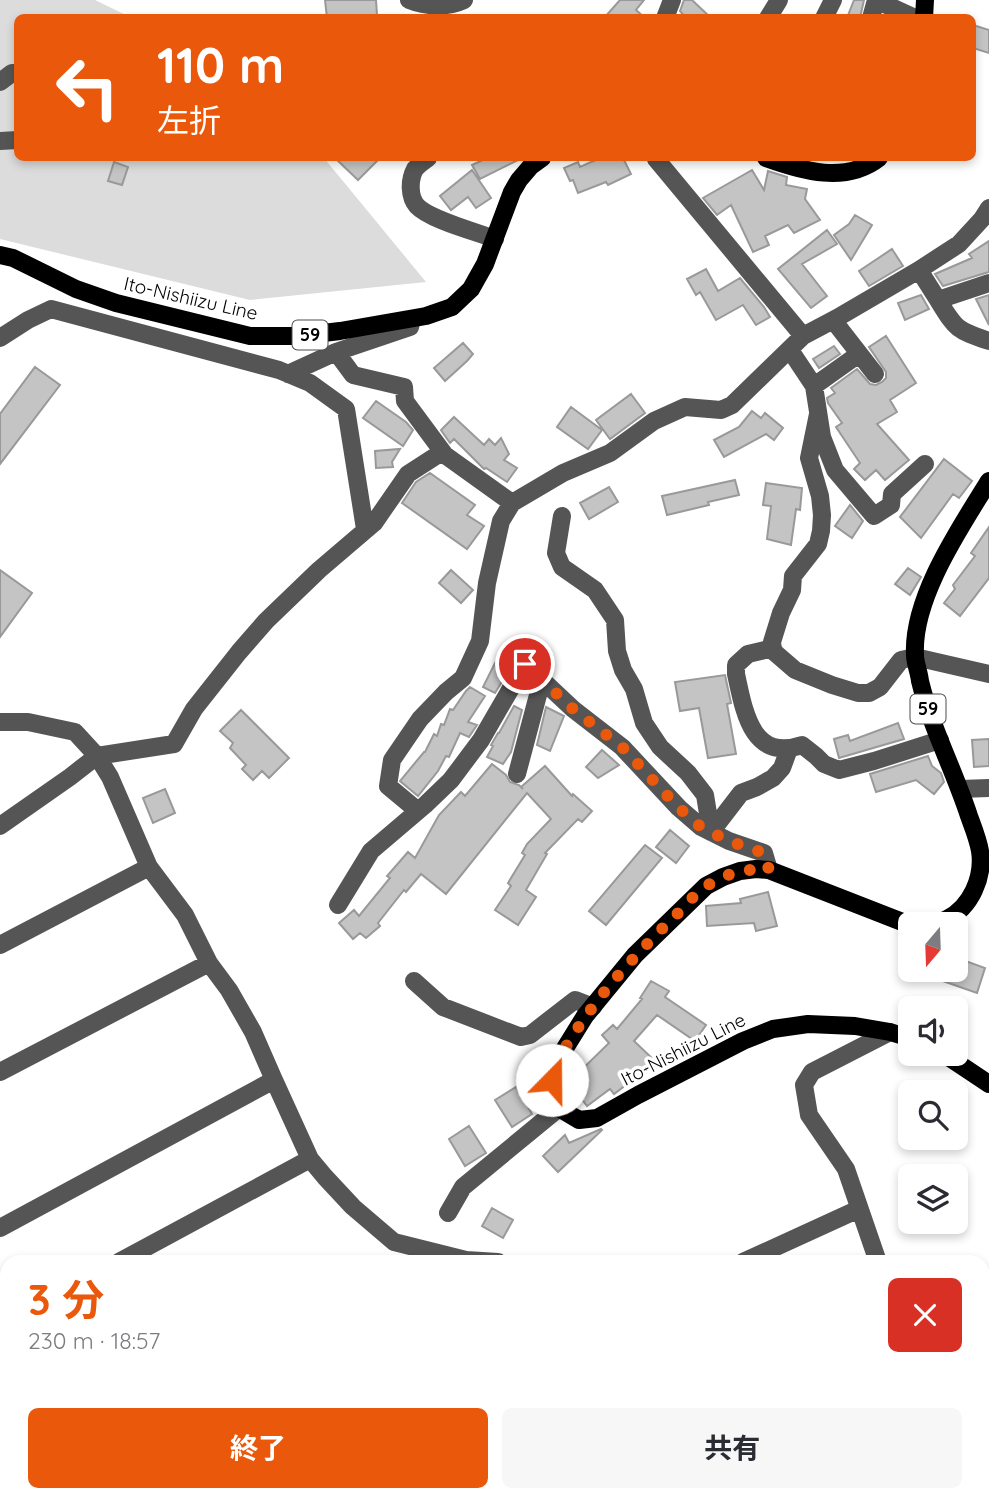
<!DOCTYPE html>
<html lang="ja">
<head>
<meta charset="utf-8">
<style>
  :root { --surface:#fff; --page:#f7f7f7; --text:#2b2b33; --muted:#7c7c81; --accent:#ea580c }
  body { margin:0; font-family:Quicksand,"Noto Sans JP",sans-serif; background:var(--page); color:var(--text); height:100vh; display:flex; flex-direction:column; font-size:26px; white-space:nowrap }
  * { box-sizing:border-box; margin:0 }
  p { font-size:23px; color:var(--muted) }
  .icon { flex:none; width:38px; height:38px; fill:none; stroke:currentColor; stroke-width:2; stroke-linecap:round; stroke-linejoin:round }
  .map { position:relative; flex:1; overflow:hidden }
  .details { position:absolute; left:0px; top:1255px; width:990px; height:247px; display:flex; flex-direction:column; background:var(--surface); border-radius:21px 21px 0 0; box-shadow:0 4px 10px #0003 }
  .details>* { flex:none }
  .hud { position:absolute; left:14px; top:14px; width:962px; height:147px; border-radius:10px; box-shadow:0 4px 10px #0003; background:#ea580c; color:#fff; overflow:hidden }
  .needle { width:46px; rotate:199deg }
  .fabs { position:absolute; left:898px; top:912px; display:grid; gap:14px }
  .fabs a { display:grid; place-items:center; width:70px; height:70px; border-radius:10px; background:var(--surface); box-shadow:0 4px 10px #0003; font-size:35px }
  .pin { position:absolute; display:grid; place-items:center; width:60px; height:60px; color:#fff; margin:-30px; border:4px solid #fff; border-radius:50%; box-shadow:0 2px 7px #0007 }
  .me { position:absolute; width:77px; margin:-38px; rotate:22deg; stroke-linejoin:round; filter:drop-shadow(0 0 5px #0008) }
  .turn { display:flex; align-items:center; gap:24px; height:147px; padding:0 28px; font-size:32px }
  .turn .icon { width:91px; height:91px; stroke-width:2.5 }
  .turn b { display:block; font-size:49px; line-height:60px }
  .round { display:grid; place-items:center; flex:none; width:74px; height:74px; border-radius:10px; background:var(--page) }
  .overview { display:flex; align-items:center; justify-content:space-between; height:119px; padding:0 28px }
  h1 { font-size:42px; font-weight:700; line-height:52px; color:var(--accent) }
  .cta { display:flex; gap:14px; margin-top:auto; padding:14px 28px }
  .cta a { flex:1; height:80px; border-radius:10px; background:var(--accent); color:#fff; font-size:28px; font-weight:700; line-height:80px; text-align:center }
  .cta a+a { background:var(--page); color:var(--text) }
  .map>svg:first-child { display:block }
  .green { fill:#dcdcdc }
  .building { fill:#c4c4c4; stroke:#999; stroke-width:2 }
  .lines { fill:none; stroke-linecap:round; stroke-linejoin:round }
  .minor { stroke:#555; stroke-width:18 }
  .major { stroke:#000; stroke-width:18 }
  .route { stroke:#ea580c; stroke-width:12; stroke-dasharray:0 21.6 }
  .labels { text-anchor:middle; stroke-width:7; stroke-linejoin:round; paint-order:stroke }
  .shield { fill:#fff; stroke:#4c4c4c; stroke-width:2 }
  .shield-label { font-size:18px; font-weight:bold; fill:#000 }
  .street-label { font-size:19px; fill:#000; stroke:#fff }
</style>
</head>
<body>
<div class="map">
<svg width="989" height="1501" viewBox="0 0 989 1501">
  <rect width="100%" height="100%" fill="#fff"/>
  <path class="green" d="M0,0h95l35,17 -112,1v140h306l102,124 -176,18 -250,-61z"/>
  <path class="building" d="M325,0h51l1,15 -50,3z
    M620,0h24l-8,10 9,8h-41z
    M692,0l19,18h-25l-6,-7 4,-11z
    M854,0h10l-4,18h-13z
    M973,25l16,5v23l-16,-5z
    M335,158h45l-22,22z
    M487,158h35l-42,21 -8,-14z
    M600,158h23l8,16 -23,11 -2,-3 -28,11 -5,-13 -3,1 -6,-13 14,-6 2,5z
    M114,162l14,5 -6,18 -14,-4z
    M472,170l19,28 -15,10 -8,-11 -17,13 -11,-14z
    M752,170l12,20 4,-19 19,6 -1,8 21,4 -2,10 15,21 -26,13 -6,-8 -23,11 4,9 -16,7 -22,-47 -14,10 -14,-17z
    M855,215l17,10 -21,35 -17,-25 15,-11z
    M827,230l10,14 -35,20 25,32 -16,12 -33,-39z
    M989,241v31l-46,14 -8,-12 37,-16 -3,-4z
    M892,249l11,17 -34,20 -10,-15z
    M706,269l12,22 22,-13 24,29 6,10 -14,8 -13,-20 -27,15 -16,-28 -4,3 -9,-16z
    M921,295l8,14 -24,11 -7,-17z
    M989,295v30l-13,-26z
    M886,336l30,47 -26,17 7,12 -20,12 32,36 -24,20 -9,-10 -11,10 -11,-11 6,-6 -24,-36 6,-4 -14,-20 -1,-5 8,-5 -4,-5 26,-19 13,15 6,1 6,-3 4,-4v-6l-17,-25z
    M463,343l10,11 -6,7 -22,20 -11,-13z
    M834,346l6,8 -21,14 -6,-9z
    M35,367l25,18 -60,79v-50z
    M631,394l14,19 -35,26 -14,-19z
    M376,401l30,21 7,8 -10,16 -40,-28z
    M571,407l31,23 -14,19 -31,-22z
    M752,411l9,7 4,-5 18,15 -9,12 -8,-6 -42,23 -10,-17 25,-13z
    M454,417l30,28 5,-6 6,6 6,-7 8,16 -5,6 13,8 -10,14 -21,-14 -2,1 -30,-30 -4,4 -9,-13z
    M400,449l-8,13 1,5 -17,1 -1,-17z
    M944,459l28,22 -13,17 -6,-4 -32,44 -21,-21z
    M430,473l45,32 -8,10 17,11 -17,23 -65,-46 14,-21z
    M735,480l4,15 -31,7 1,3 -42,10 -5,-19z
    M766,483l36,5 -2,22 -4,-1 -5,36 -24,-6 4,-33 -8,-1z
    M609,487l9,15 -29,17 -9,-16z
    M850,505l13,16 -11,17 -17,-12z
    M989,527v51l-29,38 -16,-13 11,-14 -2,-4 22,-29 -4,-3z
    M908,568l13,9 -11,18 -15,-11z
    M0,570l32,23 -32,44z
    M451,570l22,20 -12,13 -22,-20z
    M495,663l14,7 -14,23 -12,-6z
    M725,675l6,28 -4,1 9,50 -28,4 -9,-50 -19,3 -5,-29z
    M470,687l15,9 -17,26 9,3 -8,12 -9,-4 -11,24 -3,-1 -8,15 -20,25 -18,-15 24,-29h1l9,-18 3,2 4,-12 3,1 6,-16 3,1 13,-19z
    M514,706l8,4 -11,42 -8,12 -16,-7 6,-11 -2,-1 7,-12h1z
    M546,707l18,9 -14,35 -13,-6z
    M241,710l48,48 -20,20 -7,-7 -9,9 -11,-11 4,-4 -16,-17 3,-5 -13,-12z
    M898,723l6,16 -65,19 -5,-19 14,-4 2,6z
    M989,739v27l-15,1 -2,-27z
    M602,750l17,15 -21,13 -12,-11z
    M928,756l4,10 9,7 3,9 -10,12 -18,-14 -40,12 -6,-18z
    M492,764l14,11 4,7 9,3 4,4 -2,-2 24,-21 27,30 1,-2 19,17 -10,11 -4,-3 -33,34 2,1 -21,36 10,7 -18,28 -23,-15 16,-24 -3,-3 17,-28 -3,-2 5,-9 24,-25 -24,-26 -81,101 -25,-20 -15,18 -2,-2 -26,33 2,3 -14,12 -6,-5 -7,6 -14,-16 15,-13 5,6 31,-38 -3,-2 21,-24 7,6 24,-43 22,-23 4,4z
    M165,789l10,24 -22,10 -10,-25z
    M670,830l19,16 -13,17 -20,-16z
    M645,845l17,13 -56,67 -17,-14z
    M768,892l9,34 -21,5 -2,-8 -47,3 -1,-20 35,-3 -1,-4z
    M960,959l25,9 -8,25 -60,-21v-2h39v-8l3,1z
    M651,981l18,10 -4,6 41,28 -11,16 -38,-26 -23,26 22,21 -16,17 -2,-3 -24,18 -4,-5 -23,17 -18,-24 40,-39 -7,-8 11,-10 4,4 25,-30 -2,-1z
    M516,1087l16,27 -20,13 -17,-27z
    M469,1126l17,27 -21,13 -16,-27z
    M601,1129l1,1 -44,42 -15,-16 22,-21 4,8z
    M492,1208l21,12 -10,18 -21,-12z"/>
  <g class="lines">
    <path class="minor" d="M409,0c17,7 38,8 55,0
      M665,18l7,-18
      M768,18l11,-18
      M824,18l9,-18
      M871,18l5,-18 39,18
      M0,82l12,-9h6
      M0,141l18,-1
      M428,158c-4,3 -10,7 -13,11 -6,11 -6,28 2,37 13,14 60,26 78,33
      M658,158l-2,1 147,177
      M919,270l19,30 51,-17
      M938,300c18,29 18,30 51,41
      M412,319l-2,8 -74,25 17,23 51,12 1,14 40,54 67,48
      M833,320l42,54
      M0,338l28,-18 23,-11 228,61 31,13 36,26 19,120
      M790,350l24,36 8,51 13,33 39,46 17,-11 1,-11 33,-30
      M288,374l48,-22
      M814,386l45,-32
      M818,414l-9,44 11,38 2,19 -1,16 -3,13 -25,32 -1,14 -11,23 -9,29 1,9 22,19 37,15 26,8h11l11,-6 21,-27 14,-3 74,17
      M562,516l-6,37 6,14 33,23 20,30 2,31 6,19 11,19 10,34 16,24 28,26 17,22 6,37
      M773,648l-25,6 -12,11v9c8,36 15,88 66,71l14,11 8,8 15,6 35,-9 66,-21
      M0,722h28l47,10 22,24 13,21 39,90 36,48 24,48 20,27 24,42 21,48 -274,148
      M517,774l25,-94
      M960,789l29,-1
      M418,811l-30,-25 4,-26 28,-41 26,-27 17,-14 17,-37 7,-58 14,-62 11,-18 51,-30 47,-20 44,-32 31,-14 36,3 11,-5 71,-69 34,-18 82,-48 40,-26 23,-25 7,-11
      M0,826l70,-49 27,-21 77,-12 20,-35 45,-57 27,-31 53,-51 55,-47 34,-49 34,-22
      M711,832l30,-39 16,-6 16,-9 9,-10 7,-19
      M338,905l33,-54 54,-46 26,-25 30,-40 44,-76 48,45 49,38 57,61 22,19 28,14 35,12 5,17
      M0,945l149,-78
      M414,981l29,26 78,30 9,-2 45,-35 18,7
      M0,1072l209,-109
      M274,1080l36,79 15,18 28,30 41,35 72,18 32,2
      M448,1213l15,-26 96,-79
      M119,1262l191,-103
      M743,1262l116,-53
      M878,1262l-32,-93 -37,-54 -5,-30 8,-13 78,-40
      M0,1326l7,-4
      M0,1337l7,8
      M984,1342l5,-7
      M125,1494l6,7
      M509,1494l2,7
      M160,1501l15,-7
      M776,1501l17,-7"/>
    <path class="major" d="M924,18l1,-18
      M766,158c36,13 80,26 113,0
      M0,255l13,3 63,31 40,14 134,33h48l42,-5 86,-15 26,-9 19,-18 14,-25 27,-72 7,-12 12,-14 11,-8
      M932,924c5,-2 11,-3 15,-5 24,-12 37,-42 33,-68 -2,-12 -7,-24 -11,-35 -15,-46 -38,-89 -49,-135 -1,-9 -5,-18 -5,-26 -3,-57 45,-127 74,-174
      M910,925l-141,-55 -13,-1 -16,2 -17,6 -17,9 -71,69 -50,61 -31,50 -2,14 7,28 20,12 18,-2 41,-23 105,-54 30,-12 35,-5 47,2 35,6 20,6
      M944,1054l45,30"/>
  </g>
  <g class="lines">
    <path class="route" d="M525,664l48,45 49,38 57,61 22,19 28,14 35,12 5,17c-22,-2 -42,3 -61,15 -12,7 -22,20 -31,29 -39,38 -76,77 -105,123 -10,16 -17,25 -20,43"/>
  </g>
  <g class="labels">
    <g class="shield">
      <rect x="292.5" y="320.5" width="35" height="29" rx="5"/>
      <rect x="910.5" y="694.5" width="35" height="29" rx="5"/>
    </g>
    <g class="shield-label">
      <text x="310" y="341">59</text>
      <text x="928" y="715">59</text>
    </g>
    <g class="street-label">
      <text transform="translate(191 298) rotate(13)" y="7">Ito-Nishiizu Line</text>
      <text transform="translate(683 1049) rotate(-27)" y="7">Ito-Nishiizu Line</text>
    </g>
  </g>
</svg>
<div class="fabs">
<a><svg class="needle" viewBox="-14 -14 28 28"><path d="M0-13l5 13h-10z" fill="#e53935"/><path d="M0 13l5-13h-10z" fill="#7c7c81"/></svg></a>
<a><svg class="icon" aria-label="sound" viewBox="0 0 24 24"><path d="M4 9h4l5-4v14l-5-4H4zM17 9q2 3 0 6"/></svg></a>
<a><svg class="icon" aria-label="search" viewBox="0 0 24 24"><circle cx="10" cy="10" r="6"/><path d="M15 15l6 6"/></svg></a>
<a><svg class="icon" aria-label="layers" viewBox="0 0 24 24"><path d="M12 4l9 5-9 5-9-5zM3 14l9 5 9-5"/></svg></a>
</div>
<div class="pin" style="left:525px;top:664px;background:#d93025"><svg class="icon" aria-label="arrive" viewBox="0 0 24 24"><path d="M6 21V4h12l-3 4 3 4H6"/></svg></div>
<svg class="me" style="left:552px;top:1080px" viewBox="-20 -20 40 40"><circle r="19" fill="#fff"/><path d="M0-13L10 11 0 6-10 11z" fill="#ea580c"/></svg>
<div class="hud">
<div class="turn"><svg class="icon" aria-label="left" viewBox="0 0 24 24"><path d="M17 20v-9H6M10 6l-5 5 5 5"/></svg><div><b>110 m</b>左折</div></div>
</div>
<section class="details">
<div class="overview"><div><h1>3 分</h1><p>230 m · 18:57</p></div><a class="round" style="background:#d93025;color:#fff"><svg class="icon" aria-label="close" viewBox="0 0 24 24"><path d="M6 6l12 12M18 6L6 18"/></svg></a></div>
<div class="cta"><a>終了</a><a>共有</a></div>
</section>
</div>
</body>
</html>
